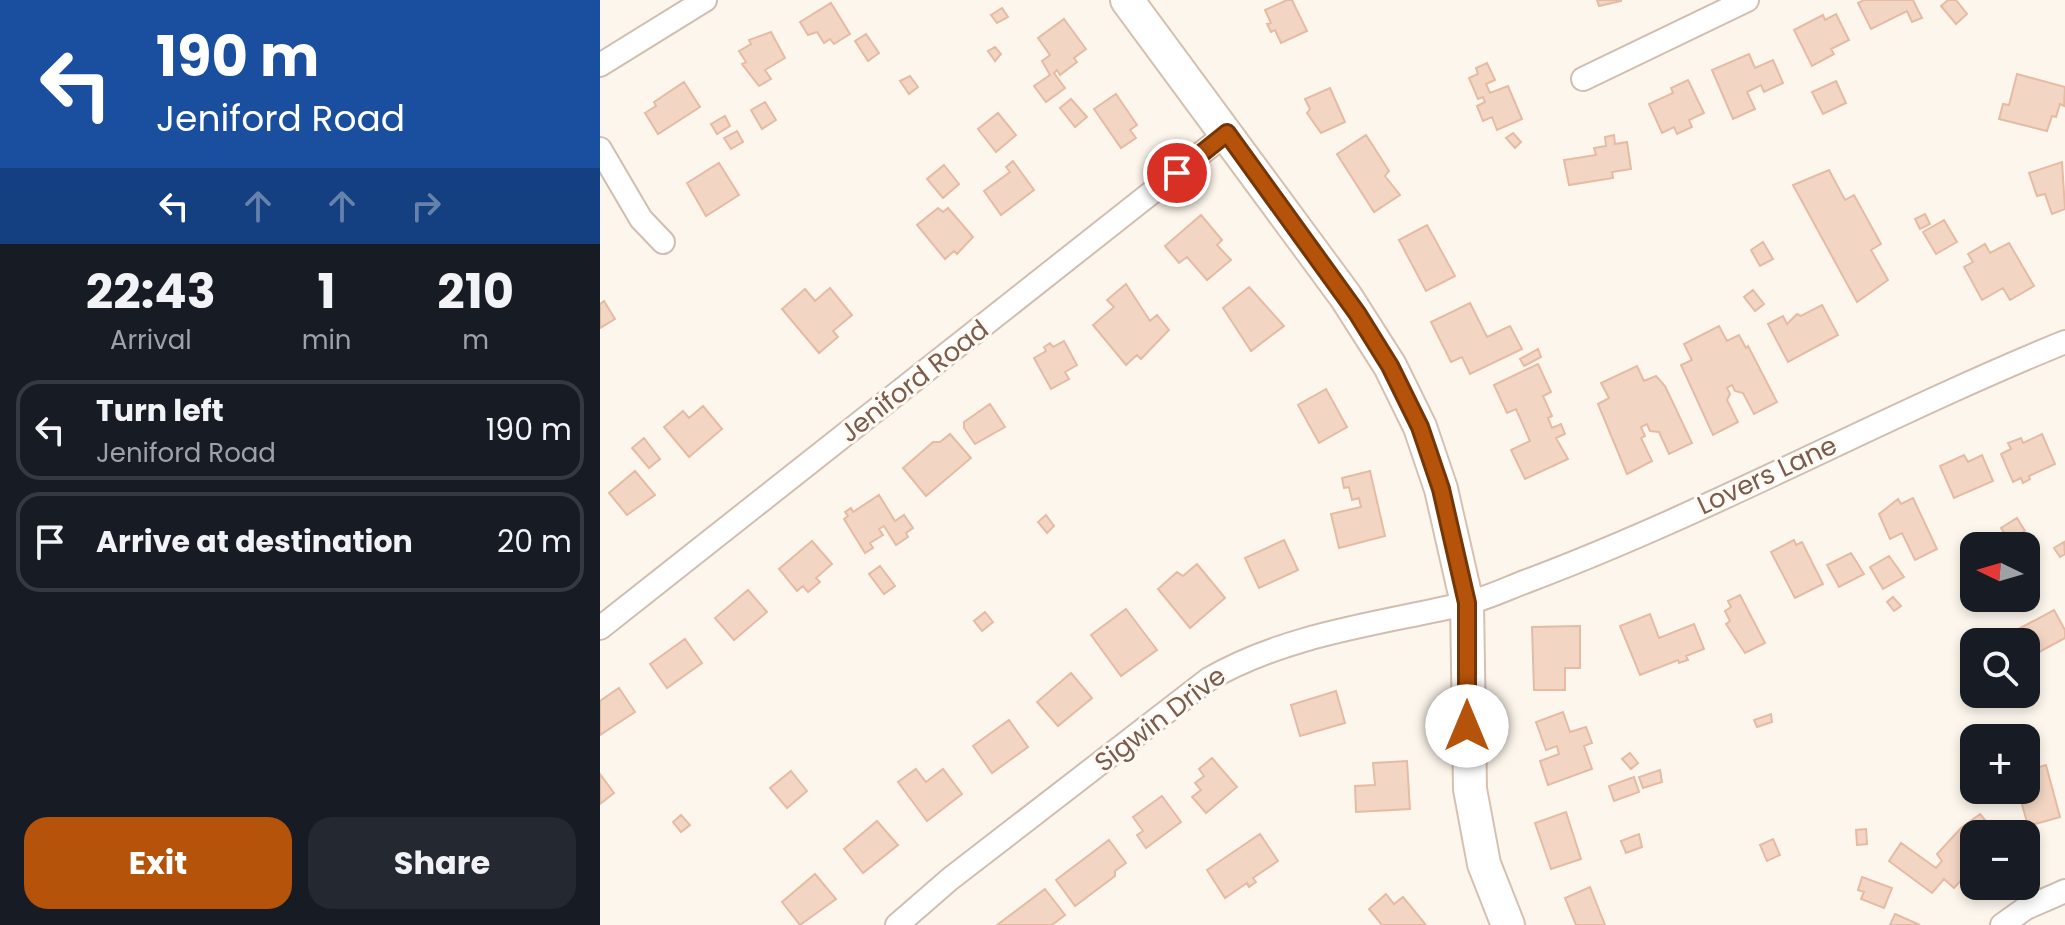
<!DOCTYPE html>
<html lang="en">
<head>
<meta charset="utf-8">
<style>
  :root { --surface:#171b24; --page:#242831; --text:#f1f3f6; --muted:#9ea1a6; --line:#363941; --accent:#b45309 }
  body { margin:0; font-family:Poppins,sans-serif; background:var(--page); color:var(--text); height:100vh; display:flex; flex-direction:column; font-size:30px; white-space:nowrap }
  * { box-sizing:border-box; margin:0 }
  p { font-size:26px; color:var(--muted) }
  .icon { flex:none; width:44px; height:44px; fill:none; stroke:currentColor; stroke-width:2; stroke-linecap:round; stroke-linejoin:round }
  .map { position:relative; flex:1; overflow:hidden }
  .drawer { display:flex; flex-direction:column; background:var(--surface); width:600px }
  .drawer>* { flex:none }
  .hud { background:#1a4fa0; color:#fff; overflow:hidden }
  .needle { width:52px; rotate:275deg }
  .buttons { position:absolute; left:1360px; top:532px; display:grid; gap:16px }
  .buttons a { display:grid; place-items:center; width:80px; height:80px; border-radius:16px; background:var(--surface); box-shadow:0 4px 12px #0003; font-size:40px }
  .pin { position:absolute; display:grid; place-items:center; width:68px; height:68px; color:#fff; margin:-34px; border:4px solid #fff; border-radius:50%; box-shadow:0 2px 8px #0007 }
  .me { position:absolute; width:88px; margin:-44px; rotate:0deg; stroke-linejoin:round; filter:drop-shadow(0 0 6px #0008) }
  .turn { display:flex; align-items:center; gap:28px; height:168px; padding:0 24px; font-size:36px }
  .turn .icon { width:104px; height:104px; stroke-width:2.5 }
  .turn b { display:block; font-size:56px; line-height:68px }
  .lanes { display:flex; align-items:center; height:76px; padding:0 24px; background:#0003; justify-content:center; gap:40px; direction:ltr }
  .lanes .off { opacity:.35 }
  .eta { display:flex; justify-content:space-evenly; align-items:center; height:136px; text-align:center }
  .eta b { font-size:48px; font-weight:700; line-height:56px }
  .cta { display:flex; gap:16px; margin-top:auto; padding:16px 24px }
  .cta a { flex:1; height:92px; border-radius:24px; background:var(--accent); color:#fff; font-size:32px; font-weight:700; line-height:92px; text-align:center }
  .cta a+a { background:var(--page); color:var(--text) }
  ul { padding:0; list-style:none }
  li { display:flex; align-items:center; gap:24px; height:100px; margin:0 16px 12px; padding:0 8px; border:4px solid var(--line); border-radius:24px }
  li div { flex:1 }
  li b { display:block; font-size:30px }
  li em { font-style:normal }
  main { display:flex; flex:1; min-height:0 }
  .map>svg:first-child { display:block }
  .building { fill:#f3d5c3; stroke:#e6bba3; stroke-width:2 }
  .lines { fill:none; stroke-linecap:round; stroke-linejoin:round }
  .street-casing { stroke:#d1beb0; stroke-width:26 }
  .secondary-casing { stroke:#d6c0b0; stroke-width:36 }
  .street { stroke:#fff; stroke-width:22 }
  .secondary { stroke:#fff; stroke-width:32 }
  .route-casing { stroke:#753606; stroke-width:20 }
  .route { stroke:#b45309; stroke-width:14 }
  .labels { text-anchor:middle; stroke-width:6; stroke-linejoin:round; paint-order:stroke }
  .street-label { font-size:26px; fill:#7a5c4d; stroke:#fffaf3 }
</style>
</head>
<body>
<main>
<section class="drawer">
<div class="hud">
<div class="turn"><svg class="icon" aria-label="left" viewBox="0 0 24 24"><path d="M17 20v-9H6M10 6l-5 5 5 5"/></svg><div><b>190 m</b>Jeniford Road</div></div>
<div class="lanes"><svg class="icon" aria-label="left" viewBox="0 0 24 24"><path d="M17 20v-9H6M10 6l-5 5 5 5"/></svg><svg class="icon off" aria-label="ahead" viewBox="0 0 24 24"><path d="M12 20V5M6 11l6-6 6 6"/></svg><svg class="icon off" aria-label="ahead" viewBox="0 0 24 24"><path d="M12 20V5M6 11l6-6 6 6"/></svg><svg class="icon off" aria-label="right" viewBox="0 0 24 24"><path d="M7 20v-9h11M14 6l5 5-5 5"/></svg></div>
</div>
<div class="eta">
<div><b>22:43</b><p>Arrival</p></div>
<div><b>1</b><p>min</p></div>
<div><b>210</b><p>m</p></div>
</div>
<ul>
<li><svg class="icon" aria-label="left" viewBox="0 0 24 24"><path d="M17 20v-9H6M10 6l-5 5 5 5"/></svg><div><b>Turn left</b><p>Jeniford Road</p></div><em>190 m</em></li>
<li><svg class="icon" aria-label="arrive" viewBox="0 0 24 24"><path d="M6 21V4h12l-3 4 3 4H6"/></svg><div><b>Arrive at destination</b></div><em>20 m</em></li>
</ul>
<div class="cta"><a>Exit</a><a>Share</a></div>
</section>
<div class="map">
<svg width="1465" height="925" viewBox="0 0 1465 925">
  <rect width="100%" height="100%" fill="#fdf6ec"/>
  <path class="building" d="M687,0h5l15,31 -26,12 -6,-13 -4,2 -4,-8 4,-1 -6,-13z
    M997,0h24v1l-22,5z
    M1264,0h49l9,18 -10,4 -5,-11 -36,18 -13,-26z
    M1348,0h8l11,14 -11,10 -15,-18z
    M231,3l19,31 -16,10 -4,-5 -6,4 -7,-11 -9,3 -8,-13z
    M402,8l6,9 -11,6 -6,-8z
    M1236,14l13,26 -18,9 3,5 -22,12 -18,-36 29,-15 2,5z
    M464,19l22,30 -12,9 3,4 -17,13 -3,-5 -3,3 11,15 -19,14 -12,-16 16,-11 -8,-14 8,-6 -12,-17z
    M171,32l14,26 -20,12 6,9 -12,7 -17,-22 4,-2 -7,-11 12,-7 -2,-4z
    M266,34l13,19 -11,8 -13,-20z
    M395,47l6,7 -6,7 -7,-10z
    M1149,54l6,14 18,-8 10,23 -19,9 -3,-7 -14,7 8,17 -22,10 -21,-49z
    M887,63l8,17 -9,4 4,9 18,-7 14,33 -25,11 -5,-13 -9,4 -6,-15 8,-4 -2,-5 -5,2 -9,-21 9,-4 -2,-6z
    M1417,74l48,13 -1,19 -4,-2 -4,13 -4,-1 -5,15 -48,-12 4,-15 6,1z
    M310,76l8,11 -9,7 -9,-13z
    M1088,80l16,33 -15,7 3,7 -15,7 -3,-7 -12,6 -13,-29 24,-11 -2,-5z
    M1236,81l10,22 -23,11 -11,-22z
    M84,82l16,25 -42,27 -13,-21 11,-7 -2,-4z
    M730,88l15,34 -24,11 -14,-20 3,-4 -5,-10z
    M516,94l21,31 -7,5 6,8 -15,10 -27,-39z
    M471,99l16,18 -12,10 -15,-19z
    M165,102l11,18 -14,9 -11,-19z
    M398,113l18,22 -20,17 -18,-23z
    M125,116l5,10 -13,8 -6,-10z
    M137,131l6,11 -12,7 -7,-11z
    M913,133l8,9 -6,6 -9,-10z
    M766,135l23,36 -4,5 15,19 -26,17 -37,-58z
    M1014,135l1,9 12,-2 4,27 -19,3 1,6 -44,7 -5,-25 32,-5 -2,-7 12,-2 -1,-9z
    M413,161l21,29 -33,25 -17,-24 26,-19 -4,-5z
    M1462,162l3,47 -13,5 -7,-20 -8,2 -8,-23z
    M119,163l20,32 -33,21 -19,-33z
    M344,165l15,19 -16,14 -16,-19z
    M1229,170l16,30 9,-5 27,49 -10,6 17,30 -31,22 -64,-117z
    M338,208l5,4 5,-4 25,29 -16,17 -3,-3 -9,8 -28,-34z
    M1325,214l5,10 -10,5 -5,-10z
    M601,215l21,25 -5,5 14,15 -24,20 -20,-23 -8,6 -14,-17z
    M1344,220l13,22 -21,12 -13,-22z
    M827,225l28,51 -29,15 -27,-51z
    M1163,242l10,17 -13,7 -9,-16z
    M1409,243l25,43 -24,14 -7,-12 -21,12 -18,-33 9,-5 -5,-8 17,-10 5,9z
    M526,284l24,37 7,-6 12,15 -28,29 -4,-4 -11,10 -33,-40 21,-18 -7,-7z
    M649,287l35,39 -33,25 -28,-43z
    M230,288l22,27 -19,16 5,6 -19,16 -37,-44 23,-20 10,12z
    M1153,290l11,14 -9,7 -11,-14z
    M4,301l11,18 -15,9v-24z
    M870,303l17,34 23,-11 12,23 -52,25 -8,-17 -11,5 -20,-40z
    M1222,305l16,30 -50,27 -20,-38 15,-8 4,8 10,-10 4,2z
    M1119,326l8,15 12,-6 7,13 2,-2 29,56 -23,12 -11,-21 -8,-2 -3,-6 -5,3 3,6 -3,6 11,22 -25,13 -32,-70 11,-5 -8,-16z
    M464,341l13,24 -12,7 4,7 -18,10 -17,-31 12,-7 -2,-4 6,-4 3,4z
    M938,349l3,8 -17,9 -4,-7z
    M938,364l13,28 -8,4 9,20 -4,2 4,10 9,-4 4,10 -9,4 12,21 -43,20 -14,-29 19,-9 -14,-32 -9,4 -13,-28z
    M1037,366l7,15 12,-5 9,10 27,57 -23,11 -10,-22 -9,-1 -3,-7 -6,3 4,9 -4,2 11,23 -25,13 -29,-70 11,-6 -8,-15z
    M726,389l21,38 -28,16 -21,-38z
    M390,404l15,23 -30,17 -11,-16v-6z
    M103,406l19,23 -33,28 -25,-30 19,-16 6,7z
    M350,434l21,24 -45,38 -23,-28 30,-26h7z
    M1442,434l13,30 -26,12 1,3 -7,4 -2,-5 -8,4 -12,-28 10,-5 -3,-6 13,-5 2,5z
    M44,438l16,21 -11,9 -17,-20z
    M1364,455l4,7 14,-7 11,26 -39,17 -14,-32z
    M35,471l20,24 -28,20 -18,-22z
    M770,471l15,65 -46,12 -8,-34 30,-7 -2,-9 -7,2 -3,-13 -5,1 -2,-10z
    M279,495l16,26 9,-6 9,13 -7,5 2,4 -12,8 -12,-19 -5,3 4,6 -13,8 3,5 -8,5 -21,-34 4,-3 -3,-4 6,-4 2,4z
    M1313,498l24,51 -22,11 -13,-27 -12,6 -11,-25 19,-15 3,5z
    M446,515l8,11 -7,7 -9,-11z
    M1417,518l8,13 -16,9 -8,-12z
    M684,540l14,30 -39,18 -14,-30z
    M1194,540l2,5 6,-3 21,42 -28,14 -24,-46z
    M212,541l20,23 -16,14 4,4 -12,10 -5,-6 -6,5 -18,-22z
    M1464,542l1,12 -5,3 -6,-9z
    M1251,553l13,21 -25,13 -12,-22z
    M1289,556l15,21 -21,12 -13,-22z
    M597,564l28,34 -35,30 -32,-39 19,-17 6,4z
    M280,566l15,20 -11,8 -15,-20z
    M148,590l19,22 -33,28 -19,-22z
    M1140,595l25,48 -20,10 -19,-29 4,-3 -5,-10 6,-4 -3,-6z
    M1293,597l8,9 -7,5 -7,-9z
    M526,609l31,41 -36,26 -30,-41z
    M1454,610l11,20v8l-39,21v-17h-10l-5,-9z
    M385,612l8,10 -11,9 -8,-10z
    M1050,614l9,24 35,-14 10,25 -18,7 2,4 -9,3 -1,-3 -38,15 -20,-49z
    M980,626v42h-15v22h-31l-2,-63z
    M85,639l17,24 -35,25 -17,-24z
    M471,673l21,25 -34,28 -21,-24z
    M19,688l16,24 -35,23v-34z
    M736,691l9,32 -45,13 -9,-31z
    M963,712l7,20 16,-5 6,16 -8,3 8,23 -44,16 -8,-24 19,-7 -2,-8 -11,4 -10,-28z
    M1171,714l1,8 -15,5 -3,-7z
    M409,720l19,27 -36,26 -19,-27z
    M1030,753l8,10 -7,6 -9,-10z
    M612,758l25,29 -31,26 -14,-16 9,-7 -6,-7 9,-7 -5,-7z
    M807,761l3,48 -54,3 -1,-26 20,-1 -2,-22z
    M1446,765l14,52 -32,9 -10,-36h8v-19z
    M316,769l10,13 17,-13 19,25 -35,27 -29,-39z
    M1060,770l2,12 -19,6 -4,-11z
    M191,771l16,20 -20,17 -17,-20z
    M0,774l14,19 -14,11z
    M1034,777l5,15 -25,9 -5,-15z
    M562,796l19,26 -35,26 -9,-13 6,-4 -10,-14z
    M966,812l15,47 -30,10 -16,-46z
    M1380,814l16,19 -22,1v17l-5,4 5,11 -20,22 -10,-9 -12,14 -43,-32 12,-18 35,25 6,-7 -5,-7 24,-26z
    M81,815l9,10 -9,7 -8,-10z
    M277,821l21,24 -35,28 -19,-24z
    M1266,829l1,15 -10,1 -1,-15z
    M660,834l18,27 -25,17 3,4 -7,5 -2,-4 -22,15 -18,-28z
    M1039,834l3,13 -16,6 -5,-12z
    M1173,839l7,16 -13,6 -7,-16z
    M509,840l17,23 -11,8v5l-40,30 -19,-26z
    M215,874l21,25 -36,26 -18,-23z
    M1262,877l30,11 -8,20 -23,-9 3,-7 -6,-2z
    M990,887l15,38h-29l-11,-27z
    M445,889l20,26 -13,10h-55z
    M786,894l8,10 9,-7 23,28h-44l-13,-16z
    M1295,914l25,11h-30z"/>
  <g class="lines">
    <defs>
      <path id="street" d="M0,65l105,-65
        M983,79l164,-79
        M0,149l41,70 22,23
        M0,628l627,-495
        M297,925l53,-46 259,-200c78,-45 169,-55 255,-75 21,-5 42,-15 63,-23 184,-69 356,-165 538,-239
        M1402,925l24,-17 39,-17"/>
      <path id="secondary" d="M527,0l219,297 44,69 30,61 21,62 26,114 3,186 14,75 24,61"/>
    </defs>
    <use href="#street" class="street-casing"/>
    <use href="#secondary" class="secondary-casing"/>
    <use href="#street" class="street"/>
    <use href="#secondary" class="secondary"/>
  </g>
  <g class="lines">
    <defs>
      <path id="route" d="M577,173l50,-40 130,180 33,53 30,61 21,62 26,114v123"/>
    </defs>
    <use href="#route" class="route-casing"/>
    <use href="#route" class="route"/>
  </g>
  <g class="labels">
    <g class="street-label">
      <text transform="translate(314 381) rotate(-38)" y="9">Jeniford Road</text>
      <text transform="translate(1167 475) rotate(-25)" y="9">Lovers Lane</text>
      <text transform="translate(560 719) rotate(-37)" y="9">Sigwin Drive</text>
    </g>
  </g>
</svg>
<div class="buttons">
<a><svg class="needle" viewBox="-14 -14 28 28"><path d="M0-13l5 13h-10z" fill="#e53935"/><path d="M0 13l5-13h-10z" fill="#9ea1a6"/></svg></a>
<a><svg class="icon" aria-label="search" viewBox="0 0 24 24"><circle cx="10" cy="10" r="6"/><path d="M15 15l6 6"/></svg></a>
<a>+</a>
<a>−</a>
</div>
<div class="pin" style="left:577px;top:173px;background:#d93025"><svg class="icon" aria-label="arrive" viewBox="0 0 24 24"><path d="M6 21V4h12l-3 4 3 4H6"/></svg></div>
<svg class="me" style="left:867px;top:726px" viewBox="-20 -20 40 40"><circle r="19" fill="#fff"/><path d="M0-13L10 11 0 6-10 11z" fill="#b45309"/></svg>
</div>
</main>
</body>
</html>
